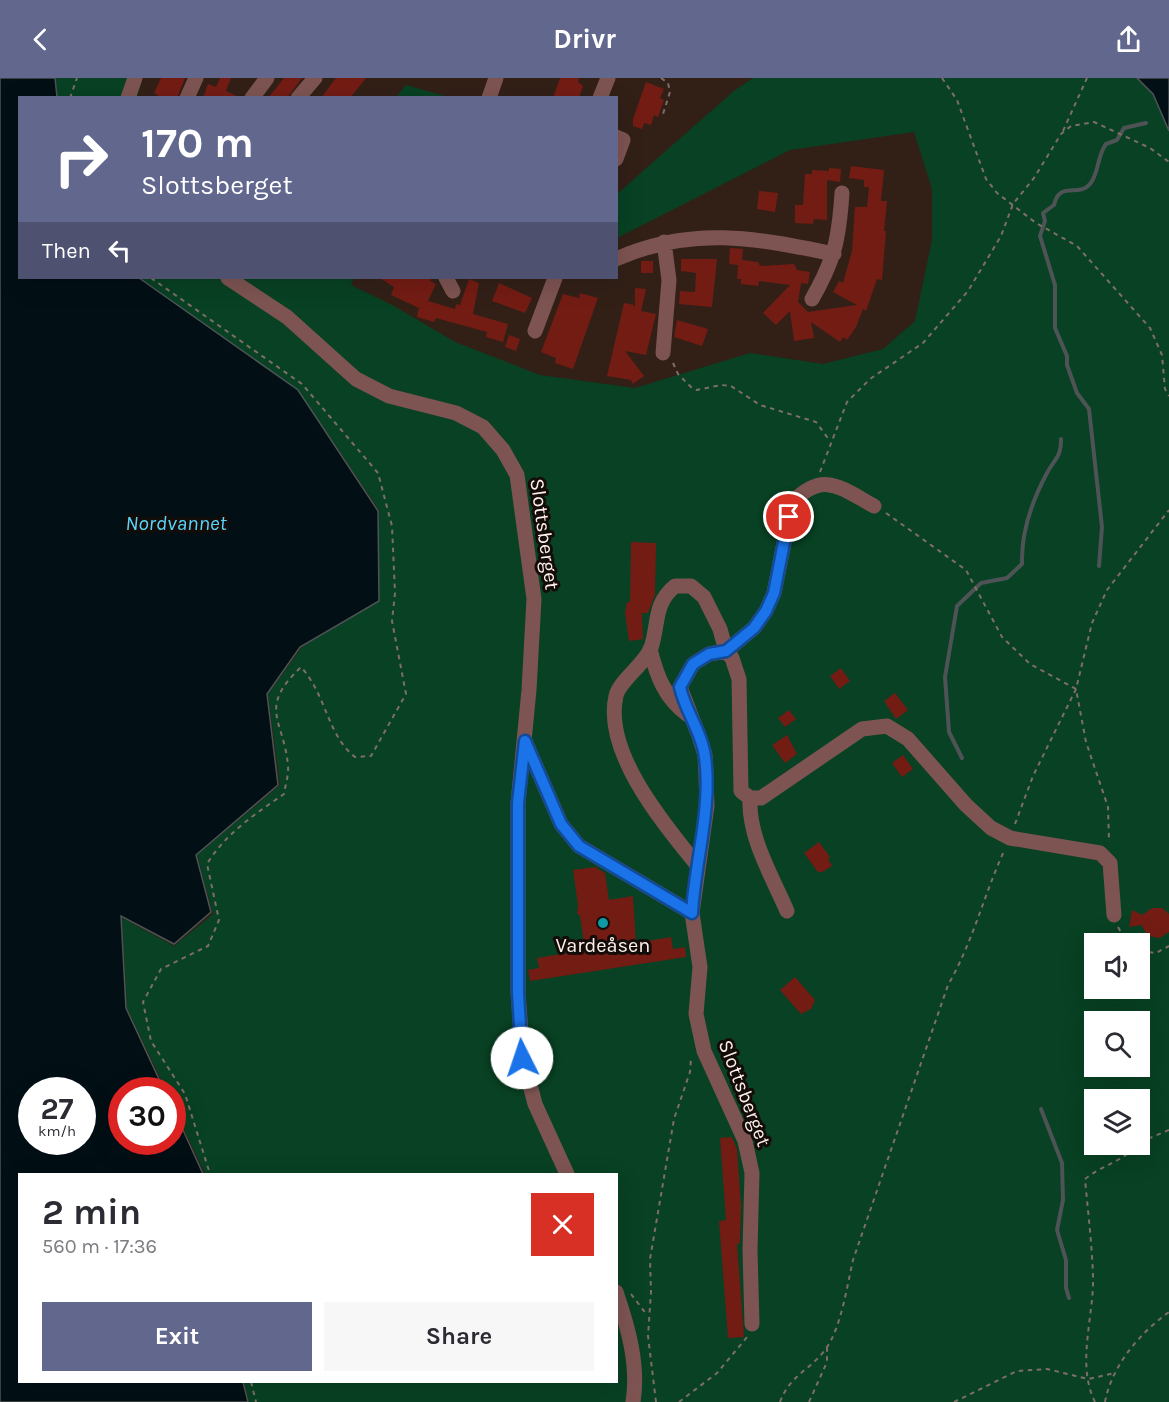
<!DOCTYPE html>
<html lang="en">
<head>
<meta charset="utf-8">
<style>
  :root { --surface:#fff; --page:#f7f7f7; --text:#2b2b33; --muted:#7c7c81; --accent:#62678d }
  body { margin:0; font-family:Karla,sans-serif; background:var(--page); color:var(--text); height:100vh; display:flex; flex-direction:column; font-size:22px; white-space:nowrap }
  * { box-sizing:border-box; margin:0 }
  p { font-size:20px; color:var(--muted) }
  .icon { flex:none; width:33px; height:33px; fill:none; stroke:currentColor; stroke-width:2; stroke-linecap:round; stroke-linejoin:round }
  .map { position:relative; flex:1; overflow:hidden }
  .sheet { position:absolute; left:18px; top:1095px; width:600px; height:210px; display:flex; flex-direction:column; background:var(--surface); border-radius:0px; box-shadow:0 6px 24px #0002 }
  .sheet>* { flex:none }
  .hud { position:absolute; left:18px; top:18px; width:600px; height:183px; border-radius:0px; box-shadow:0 6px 24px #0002; background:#62678d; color:#fff; overflow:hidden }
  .tools { position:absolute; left:1084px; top:855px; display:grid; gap:12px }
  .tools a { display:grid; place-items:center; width:66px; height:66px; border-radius:0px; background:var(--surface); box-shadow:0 6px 24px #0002; font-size:30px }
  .speed { position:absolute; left:18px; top:999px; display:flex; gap:12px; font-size:30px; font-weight:700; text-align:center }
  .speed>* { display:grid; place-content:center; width:78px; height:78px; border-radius:50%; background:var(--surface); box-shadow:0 6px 24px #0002; line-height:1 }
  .speed small { font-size:15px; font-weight:400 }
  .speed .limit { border:9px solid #d22; background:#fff; color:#111 }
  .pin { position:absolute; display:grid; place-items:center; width:51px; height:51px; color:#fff; margin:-26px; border:3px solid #fff; border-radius:50%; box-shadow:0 2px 6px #0007 }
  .me { position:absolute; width:66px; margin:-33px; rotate:356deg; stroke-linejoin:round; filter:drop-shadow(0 0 4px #0008) }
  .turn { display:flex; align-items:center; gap:21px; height:126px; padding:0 24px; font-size:27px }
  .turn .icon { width:78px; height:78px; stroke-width:2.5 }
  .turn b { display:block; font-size:42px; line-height:51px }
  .then { display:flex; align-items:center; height:57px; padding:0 24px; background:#0003; gap:12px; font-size:22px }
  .round { display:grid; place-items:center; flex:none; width:63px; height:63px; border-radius:0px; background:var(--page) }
  .headline { display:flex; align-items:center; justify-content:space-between; height:102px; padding:0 24px }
  h1 { font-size:36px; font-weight:700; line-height:45px }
  .primary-button { display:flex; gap:12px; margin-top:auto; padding:12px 24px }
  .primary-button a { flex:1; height:69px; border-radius:0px; background:var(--accent); color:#fff; font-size:24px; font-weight:700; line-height:69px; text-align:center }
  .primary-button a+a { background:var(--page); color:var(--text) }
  header { display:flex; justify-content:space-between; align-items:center; height:78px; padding:0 24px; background:var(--accent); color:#fff; font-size:27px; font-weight:700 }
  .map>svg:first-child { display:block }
  .green { fill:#084123; fill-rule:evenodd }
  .water { fill:#020f15; stroke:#4e5355; stroke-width:1.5; fill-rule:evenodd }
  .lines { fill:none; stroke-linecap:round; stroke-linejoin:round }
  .stream { stroke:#4e5355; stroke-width:4 }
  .building { fill:#731c14 }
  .path { stroke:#7e6e66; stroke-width:2; stroke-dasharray:4.5 4.5; stroke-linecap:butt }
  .minor { stroke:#7d5452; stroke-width:15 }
  .route-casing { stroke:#114b97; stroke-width:15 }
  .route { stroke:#1a73e8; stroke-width:10 }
  .culture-dot { fill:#0f9aa8; stroke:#140c08; stroke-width:2 }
  .labels { text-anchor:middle; stroke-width:6; stroke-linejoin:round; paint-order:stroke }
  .street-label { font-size:20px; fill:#fef1eb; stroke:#140c08 }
  .poi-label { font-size:20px; fill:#fef1eb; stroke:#140c08 }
  .water-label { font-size:21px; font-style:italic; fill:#59d5fc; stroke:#140c08 }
</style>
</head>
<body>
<header><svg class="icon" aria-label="back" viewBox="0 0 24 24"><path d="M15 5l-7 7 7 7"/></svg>Drivr<svg class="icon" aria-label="share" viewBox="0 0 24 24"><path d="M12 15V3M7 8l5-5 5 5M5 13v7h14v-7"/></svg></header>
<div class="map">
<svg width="1169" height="1324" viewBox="0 0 1169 1324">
  <rect width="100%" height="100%" fill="#322017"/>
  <path class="green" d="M55,0h87l-5,20 -80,-1z
    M753,0h384l16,16 16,37v1271h-920l-5,-20h372v-208h-411l-32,-69 -1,-15h-6l-39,-82 -5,-90 52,28 39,-32 -16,-59 83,-70 -12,-91 34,-47 77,-46v-91l-81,-120 -159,-112h215l-3,7 43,21 61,36 85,33 95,13 115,-35 73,11 60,-15 32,-28 17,-81v-51l-18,-57 -124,18 -173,88v-44l118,-104zM1095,866h45v44h-45zM1095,944h45v44h-45zM1095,1022h45v44h-45z
    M406,7l39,11v1h-49z"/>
  <path class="water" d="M0,0h55l2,19 -37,1v180h119l159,112 80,121 1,90 -79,46 -33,47 11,91 -82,70 15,57 -37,32 -53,-28 5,92 38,82h-42v52h50l1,-34 30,66h-183v208h223l5,20h-248zM32,1012h50v52h-50z
    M1137,0h32v53l-16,-37z"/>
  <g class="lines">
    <path class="stream" d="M1099,488l3,-39 -13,-118 -12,-16 -10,-28v-9l-12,-28v-43l-15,-49 5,-15 -2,-8 11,-8c6,-25 24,-7 36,-21 9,-11 7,-28 16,-40l11,-4 7,-12 22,-5
      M962,680l-13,-26 -4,-55 12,-71 24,-23 26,-5 15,-14c-1,-32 10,-63 25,-91 8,-15 14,-15 14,-34
      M1041,1031l21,54 1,37 -6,30 9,30v28l3,10"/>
  </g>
  <path class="building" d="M161,0h24l-8,20h-20l1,-3 -4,-2z
    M220,0h11l-5,13 15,7h-38l5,-14 8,3z
    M284,0h18l-15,20h-19z
    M336,0h30l-16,20h-29z
    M560,0h19l-1,4 5,4 -4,12h-26z
    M646,4l18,7 -4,9 4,2 -6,17 -4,-2 -3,10 -7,-2 -2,6 -9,-3v-7z
    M851,88l33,4 -3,31h6l-3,30h2l-4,49 -5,-1 -11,32 -3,-2 -7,18 -9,13 -4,-3 -3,5 -29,-20 3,16 -20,3 -4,-30 -14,14 -13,-12 27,-28 -31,-4 -1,5 -17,-2v-5h-4l1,-14 -9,-1 1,-16 13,1 -1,11 16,2 2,4 34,-2 3,6 13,2 -2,12 -7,-1 -3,19 10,10 49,-7 -24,-13 6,-11 4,2 9,-32 3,-44h12l2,-20h-5v-7l-15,-2z
    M829,90l12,1 -1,13 -13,-2v40l-13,-1 -1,5 -18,-1v-18h8l2,-31h7v-4l17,1z
    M759,113l19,2 -3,19 -18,-3z
    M681,181h36l-5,48 -33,-3 1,-13 15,1 1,-19 -15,-2z
    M641,183h12v12h-12z
    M380,200h52l-2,3 6,3 -8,17 27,8 1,-5 4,1 9,-26 10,4 -6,31 35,10 -5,18 -17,-5 1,-5 -51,-14 -2,4 -17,-5 2,-9 -28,-13 3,-8z
    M499,205l33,15 -7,15 -33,-12z
    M635,210l11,1 -5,22 15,3 -10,41 -21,-4 19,25 -11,8 -2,-4 -24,-4 17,-73 10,2 1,3z
    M580,215l18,5 -25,71 -18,-6 1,-5 -15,-6 22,-58 16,4z
    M677,242l31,9 -6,17 -28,-9z
    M509,257l11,4 -4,12 -11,-4z
    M631,464l25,1 -1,52 -7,18h-6l1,26 -14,2 -4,-28 2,-11h3z
    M841,590l9,13 -11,8 -9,-13z
    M895,615l13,17 -12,9 -12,-18z
    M789,632l7,9 -11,8 -7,-9z
    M787,657l10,19 -12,9 -13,-18z
    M903,677l10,14 -11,8 -10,-14z
    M819,764l11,15 -2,2 4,7 -10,6h-4l-14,-19z
    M595,789l10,6 4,27 24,-4 3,47 35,-6 2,12 12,-2 1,10 -156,24 -2,-11 11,-2 -2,-10 48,-8 -5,-34 -3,-3 1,-8 -5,-35z
    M1152,830h10l7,6v18l-9,6 -12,-2 -7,-11 -12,2 3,-17 10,5z
    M795,899l20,23 -4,9 -10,5 -21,-24z
    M732,1059l5,12 4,57 -1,37 -3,1 7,93 -16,1 -9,-117 7,-1 -6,-82z"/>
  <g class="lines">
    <path class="path" d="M661,0l7,5 2,9 -8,25
      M942,0l15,22 29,79 11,14 39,30 41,23 73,82 12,27 3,34 4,7
      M70,20l7,-20
      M1063,53l24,-53
      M151,200l151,106 76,89 14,53 3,67 -3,28 14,73 -35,62 -16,1c-28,-22 -28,-61 -54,-90 -44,42 -17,52 -13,99 1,9 -3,20 -4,28 -29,20 -59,40 -77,70l12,56 -11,26 -47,23 -18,33 8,39 34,53 25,80
      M673,285l5,11 14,14 5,2 24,-5 10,1 29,19 56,17 14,19
      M820,394l27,-70 23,-23 53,-36 45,-52 33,-55 12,-32 21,-26 27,-44 10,-8 23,-4 56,26 19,14
      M886,435l80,57 36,67 28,27 46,25 10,53 22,65 1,35
      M1015,746l18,-48 43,-87 16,-66 15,-33 62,-80
      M1118,849l10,17
      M1140,873l16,2 13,-7
      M1140,1064l29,-12
      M631,1216l16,21
      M251,1304l5,20
      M656,1324l-8,-66 3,-44 -1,-33 24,-140 16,-47 1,-14
      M679,1324l38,-29 31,-37
      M780,1324c10,-27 29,-31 45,-52 16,-21 22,-64 28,-90l95,-275c25,-43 36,-91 57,-136
      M809,1324l18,-40v-14
      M954,1324l63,-31 30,-2 41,10 27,-6
      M1095,1324c-19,-38 -1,-85 -2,-125 -1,-32 -5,-65 -8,-98 17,-14 38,-17 53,-35
      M1105,1324c7,-37 35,-69 64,-90"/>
    <path class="minor" d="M128,20l7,-20
      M187,20l9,-20
      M252,20l15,-20
      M298,20l17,-20
      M489,20l7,-20
      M600,20l8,-20
      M616,59l7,3 -7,19
      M616,181c76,-34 140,-21 218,-5
      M228,200l59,39 69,62 33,17 67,17 27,14 20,23 14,25 17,124 -5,91 -11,113v190l5,65 12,46 32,70
      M446,200l7,13
      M812,221c23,-40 27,-61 30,-106
      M535,253l20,-53
      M663,275l6,-73 -5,-38
      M650,571c7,28 15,49 38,66
      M525,663l36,83 18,22 113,67
      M750,720h11l101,-69 25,-3 21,13 58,66 25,23 19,10 90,15 10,10 4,52
      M750,720c-2,39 22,78 37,113
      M697,787c-33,-41 -94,-113 -81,-169 3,-15 29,-32 35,-48 8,-24 2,-44 24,-62h16l13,11 16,32 6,22 6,7 7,21 2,112 9,7
      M616,1214c12,35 23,73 17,110
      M752,1246l-2,-74 2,-77 -7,-32 -41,-90 -8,-37 4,-47 -8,-54 15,-107 -1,-30 -1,-21 -6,-19 -19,-49 13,-23 16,-10 17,-3 28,-23 12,-17 8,-18 18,-90c31,-33 49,-15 82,3"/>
  </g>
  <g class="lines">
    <defs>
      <path id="route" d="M522,980l-4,-65v-190l7,-62 36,83 18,22 113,67c3,-52 20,-104 13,-156 -3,-25 -20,-46 -25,-70l13,-23 16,-10 17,-3 28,-23 12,-17 8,-18 15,-76"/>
    </defs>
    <use href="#route" class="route-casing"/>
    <use href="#route" class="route"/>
  </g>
  <circle class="culture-dot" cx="603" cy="845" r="6"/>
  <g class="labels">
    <g class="street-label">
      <text transform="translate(545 456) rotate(82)" y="7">Slottsberget</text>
      <text transform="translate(745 1015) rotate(69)" y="7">Slottsberget</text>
    </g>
    <g class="poi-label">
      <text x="603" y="874">Vardeåsen</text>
    </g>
    <g class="water-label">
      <text x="176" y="452">Nordvannet</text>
    </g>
  </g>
</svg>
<div class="tools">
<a><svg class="icon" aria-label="sound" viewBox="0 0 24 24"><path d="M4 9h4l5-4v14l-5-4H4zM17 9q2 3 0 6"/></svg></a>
<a><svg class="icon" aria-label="search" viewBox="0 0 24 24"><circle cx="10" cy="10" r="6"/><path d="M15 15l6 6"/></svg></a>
<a><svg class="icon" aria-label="layers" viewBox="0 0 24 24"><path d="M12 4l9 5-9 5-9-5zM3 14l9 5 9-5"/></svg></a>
</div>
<div class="speed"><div>27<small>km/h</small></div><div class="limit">30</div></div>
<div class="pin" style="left:789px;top:439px;background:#d93025"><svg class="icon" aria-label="arrive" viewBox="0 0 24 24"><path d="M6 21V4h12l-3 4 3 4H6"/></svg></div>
<svg class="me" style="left:522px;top:980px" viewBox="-20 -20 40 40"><circle r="19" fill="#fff"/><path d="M0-13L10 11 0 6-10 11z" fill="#1a73e8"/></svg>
<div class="hud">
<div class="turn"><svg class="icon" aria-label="right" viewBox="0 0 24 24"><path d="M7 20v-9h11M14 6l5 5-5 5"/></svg><div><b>170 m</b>Slottsberget</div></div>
<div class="then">Then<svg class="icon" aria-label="left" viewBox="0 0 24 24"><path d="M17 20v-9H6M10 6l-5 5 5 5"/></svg></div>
</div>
<section class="sheet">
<div class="headline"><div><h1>2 min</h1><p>560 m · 17:36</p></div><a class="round" style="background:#d93025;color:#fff"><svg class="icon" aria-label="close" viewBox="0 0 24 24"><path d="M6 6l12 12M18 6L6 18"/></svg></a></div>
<div class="primary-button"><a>Exit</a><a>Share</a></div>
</section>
</div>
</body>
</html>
